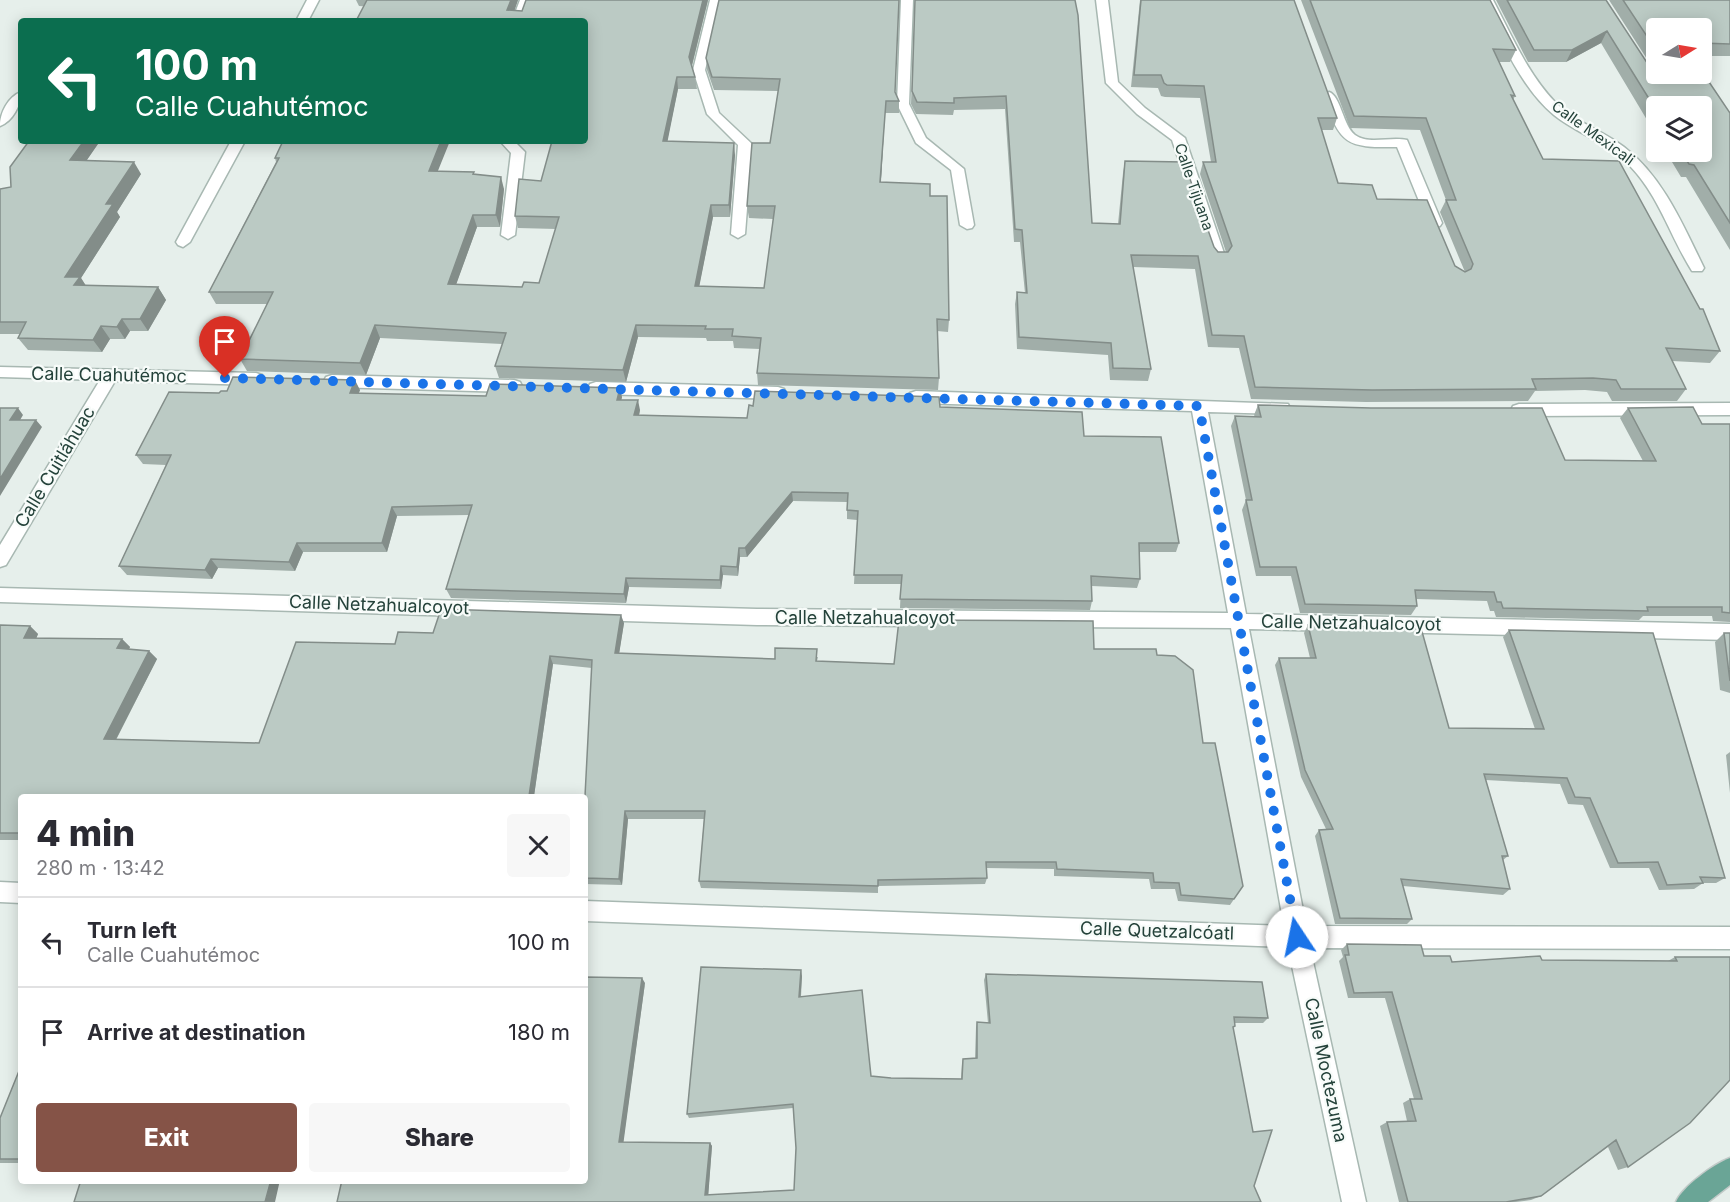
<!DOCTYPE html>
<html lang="en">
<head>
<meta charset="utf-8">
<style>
  :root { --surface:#fff; --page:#f7f7f7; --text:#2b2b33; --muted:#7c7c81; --line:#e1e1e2; --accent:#855347 }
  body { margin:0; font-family:Inter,sans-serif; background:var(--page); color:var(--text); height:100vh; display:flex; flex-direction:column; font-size:22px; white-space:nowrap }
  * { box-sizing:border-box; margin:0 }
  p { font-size:20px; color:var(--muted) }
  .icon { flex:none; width:33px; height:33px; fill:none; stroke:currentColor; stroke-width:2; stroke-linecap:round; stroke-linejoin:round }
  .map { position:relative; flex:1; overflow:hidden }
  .panel { position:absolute; left:18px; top:794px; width:570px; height:390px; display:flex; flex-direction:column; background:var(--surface); border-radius:6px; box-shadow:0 3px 15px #0003 }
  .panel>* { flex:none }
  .hud { position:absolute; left:18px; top:18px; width:570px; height:126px; border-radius:6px; box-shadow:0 3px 15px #0003; background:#0b6e4f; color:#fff; overflow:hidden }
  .needle { width:39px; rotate:79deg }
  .buttons { position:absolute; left:1646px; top:18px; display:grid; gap:12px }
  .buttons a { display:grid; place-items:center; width:66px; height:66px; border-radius:6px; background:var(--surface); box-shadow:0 3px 15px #0003; font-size:30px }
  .pin { position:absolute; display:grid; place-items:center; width:51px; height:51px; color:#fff; margin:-62px -26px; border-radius:50% 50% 50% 0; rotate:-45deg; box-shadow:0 0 6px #0007 }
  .pin .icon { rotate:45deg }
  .me { position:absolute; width:66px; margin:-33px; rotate:349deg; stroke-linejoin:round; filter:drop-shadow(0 0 4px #0008) }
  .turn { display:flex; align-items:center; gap:21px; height:126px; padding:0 18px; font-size:27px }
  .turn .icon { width:78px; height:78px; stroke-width:2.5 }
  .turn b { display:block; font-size:42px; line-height:51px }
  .round { display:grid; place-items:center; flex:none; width:63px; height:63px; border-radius:6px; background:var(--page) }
  .overview { display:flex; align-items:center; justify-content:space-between; height:102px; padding:0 18px }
  h1 { font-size:36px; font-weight:800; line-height:45px }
  .primary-button { display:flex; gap:12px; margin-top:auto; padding:12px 18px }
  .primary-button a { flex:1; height:69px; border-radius:6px; background:var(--accent); color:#fff; font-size:24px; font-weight:800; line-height:69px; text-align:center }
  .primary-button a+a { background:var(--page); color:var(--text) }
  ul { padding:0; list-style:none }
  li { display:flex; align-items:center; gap:18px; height:90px; padding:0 18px; border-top:2px solid var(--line) }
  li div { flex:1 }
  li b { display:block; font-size:22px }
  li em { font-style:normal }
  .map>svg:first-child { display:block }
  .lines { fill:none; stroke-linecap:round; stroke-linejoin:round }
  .minor-casing { stroke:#a8b8b2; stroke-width:3 }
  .major-casing { stroke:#c2cac8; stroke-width:3 }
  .minor { fill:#fff; fill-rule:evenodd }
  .major { fill:#6aa596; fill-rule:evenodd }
  .wall { fill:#a1aea9 }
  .shaded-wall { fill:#838d89 }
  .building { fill:#bbcac4; stroke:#838d89; stroke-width:1.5 }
  .route { stroke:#1a73e8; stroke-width:10; stroke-dasharray:0 18 }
  .labels { text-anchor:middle; stroke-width:4.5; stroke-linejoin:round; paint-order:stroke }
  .far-street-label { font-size:15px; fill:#24423a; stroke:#f7fbf9 }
  .street-label { font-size:18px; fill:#24423a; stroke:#f7fbf9 }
</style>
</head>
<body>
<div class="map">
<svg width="1730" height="1202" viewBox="0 0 1730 1202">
  <rect width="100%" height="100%" fill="#e6efeb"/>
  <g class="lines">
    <defs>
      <path id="minor" d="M307,0h12l-11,21h-12z
        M520,0h12l-8,21h-12z
        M710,0h12l-17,70 14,43 33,31 -7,90 -7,4 -7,-4 7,-89 -31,-31 -14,-44z
        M901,0h12l-4,104 17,34 38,31 10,56 -2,3 -5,1 -7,-4 -9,-55 -35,-27 -19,-39z
        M1096,0h12l10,82 27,26 40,30 41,121 -2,3h-10l-2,-3 -40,-119 -35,-26 -31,-31z
        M1481,0h12c18,34 34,73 62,102 19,20 47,28 69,45 39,30 59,78 80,121l-2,3h-10c-22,-35 -33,-75 -62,-105 -22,-23 -52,-32 -76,-51 -34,-28 -53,-77 -73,-115z
        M21,92c0,13 -8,29 -21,34 0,-13 8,-29 21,-34z
        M1329,92c12,4 14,34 26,43 14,10 36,1 52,5l35,83 -2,3 -5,1 -7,-4 -31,-76c-52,1 -56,-3 -74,-51z
        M231,141h14l-55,101 -7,5 -5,-2 -2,-3z
        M500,141h14l11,11 -10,83 -7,4 -7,-4 10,-82z
        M0,367l256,6 6,2 2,4 -2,4 -6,2 -141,-4 -109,184 -6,2v-22l100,-165 -100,-3z
        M332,375l182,5 6,2 2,4 -2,4 -6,2 -182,-5 -6,-2 -2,-4 2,-4z
        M596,382l182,5 6,2 2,4 -2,4 -6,2 -182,-5 -6,-2 -2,-4 2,-4z
        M916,391l372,13 2,4 -2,4 -6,2 -74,-2 38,202 484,10v16l-481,-11 57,297 424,1v22l-420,-1 56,254h-24l-54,-255 -703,-26v-20l699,25 -53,-298 -474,-3 -757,-23v-14l757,21 471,4 -36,-202 -276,-8 -6,-2 -2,-4 2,-4z
        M1730,403v12l-211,1 -6,-2 -2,-4 2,-4 6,-2z
        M0,882l21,1v20l-21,-1z"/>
      <path id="major" d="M1730,1158v27l-22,17h-32c6,-15 38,-38 54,-44z"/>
    </defs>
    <use href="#minor" class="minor-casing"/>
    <use href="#major" class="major-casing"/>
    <use href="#minor" class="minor"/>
    <use href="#major" class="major"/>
  </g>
  <path class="wall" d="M356,0h162l-4,10 8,1 186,-11 -16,66 3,11 2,12h-19l-11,52 68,14 -5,62h-17l-14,69 65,2 9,-69 -24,-1 -2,-12 23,-63 8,-52 -64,-1 -7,-20 -1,-12 189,34 4,9v12h-14l-4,69 49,14 19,124 -1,12 -11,-1 2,47 -1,12 -180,-5 -1,-12 3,-24 -26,-1 -1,-7h-26l-1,-3 -68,-1 -12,45 -127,-4 -4,-12 7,-22 -122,-6 -14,37 -119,-4 -7,-12 27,-55h-51l-7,-12 67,-130 -1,-4 163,13 36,1v2l30,15 -4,38h-23l-21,57 66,3 17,-4 17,-54 -38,-1 -3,-12 26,-35 44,-40v-120l-226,-15z
    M915,0h160l17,223 26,1 5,-51 2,-12 93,91h8l-26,-78 3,-12h8l-11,-64 -35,-1 -4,-1 -3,-8 -27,-1 9,-87h154l43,118 -4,12h-12l17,53 39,16 78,67 10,6 -25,-60 6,-12 -26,-70 -70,-2 -49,-128h189l26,50 -6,12h-11l16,34 -2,4 30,59 177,192 -10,12 -38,-2 14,28 -9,12h-65l-5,-9 -22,-2 -50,1 -7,10 -162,1 -115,-3 -12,-51 -31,-1 -13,-78 -62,-2 18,102 -3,12 -38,-1 -2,-25 -91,-6 -2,-45 2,-12 8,1 -5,-51h-6l-9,-133 -51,1 -1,5 -37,-1 -5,-10z
    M1496,0h110l53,81h2l-4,-7h44l29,39v137l-44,-73h-5l-15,-25h35l-45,-46v29l-55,-92 -35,19h-38z
    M1609,0h121v56h-29v-28h-45v45z
    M29,141h71l-14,20 55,13 -24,38 3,5 -39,61 5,8 72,1 8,13 -18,31h-18l-5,8h-15l-8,13 -74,-2 -10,-12 2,-4h-20v-145l11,-2z
    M360,390l-2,4 128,2 136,1 -1,3 19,10 -1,5 108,3 193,-11 144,29 95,107 -3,9h-37l1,27 -3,9 -45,-2v15l-2,9 -190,-2 1,-24h-47l3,-64 -10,-1v-17l-54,-1 -46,56h-7l-2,19 -15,-1 -2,14 -92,-2 -3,16 -175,-5 -5,-9 23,-74 -72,1 -10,36h-84l-8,19 -77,-3 -6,11 -85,-4 -8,-9 47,-101 -23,-1 -7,-9 83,-62 8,-2z
    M1258,405l307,55 78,1 -23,-43 8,-10 74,16h28v198l-17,-1 -1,-5h-69l-4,4 -143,-3 -2,-6h-4l-3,-10 -71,-2 1,7 -6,9 -111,-2 -9,-37h-35l-14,-66 4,-10 -15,-74 4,-10 20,1 -1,-2z
    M624,623l-5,30 156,6 43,-2 -1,4 77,3 200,-15 63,6 46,88 40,143 -13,19 -52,-4 -3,-12h-24l-2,-10 -95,-3v-7l-68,-1 1,10 -2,6 -107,2v7l-177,-5 -2,-7 5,-62h-76l-6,66 -37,-1v-88l7,-128 -39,-4 -19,132h-513v44h-21v-215l30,1 8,8 -2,4 86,1 8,8 -1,2 20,2 8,8 -41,81 143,3 136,-99 38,-11z
    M1308,625l141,103 86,1 -32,-92 6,-7 216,248 -9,5h-13l-9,6 -35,1 -10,-22h-39l-27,-63 -15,-1 -8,-20 -74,-4 22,76 -5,4 7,29 -7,6 -100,-9 9,33 -5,5h-72l-20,-88 4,-6 7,-1 -25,-52 -26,-112 4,-7h31l-6,-25z
    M1724,633h6v60l-10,-3 -5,-48z
    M1730,752v41l-4,-38z
    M1347,944l77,12 28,6 90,-2 126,1 7,-4h55l-102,210 -10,3 -10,-23 -67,49 -10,4 -15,2h-117l-19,-76 7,-4 20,-1 -4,-18 7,-4h4l-29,-101h-37l-9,-37 4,-4 -2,-7z
    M986,974l282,44 -5,5h-28v3l-2,2 21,158 -917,16 248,-22 60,-197 -22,159 87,1 2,3 -4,49 86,-5 2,-42 -3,-40 -104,10 -2,-4 115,-138 -1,21 70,79 20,2 70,1 1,-16 1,-4 12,-1 1,-31 1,-5 11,1 -4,-43z
    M21,1066v97h-21v-45z"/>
  <path class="shaded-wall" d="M511,0h7l-7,21 -4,-11z
    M703,0h5l-17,69 -2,-12z
    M1607,31l-6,12 -35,19 6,-12z
    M677,77l1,12 -13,65 -2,-13z
    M886,101l-1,12 -5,82v-13z
    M84,141h16l-22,32 -8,-13z
    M441,141h9l-17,42 -4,-12z
    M734,143l1,12 -5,62 -1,-12z
    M134,162l7,12 -24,38 3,5 -39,61 7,11 -5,9 -18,-21 41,-73z
    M501,177l3,12 -4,38 -4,-12z
    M711,205l2,12 -16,81 -2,-12z
    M473,215l4,12 -25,69 -4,-12z
    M158,287l8,13 -18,31 -8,-12z
    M122,319l8,12 -5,8 -8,-12z
    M375,325l5,13 -14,37 -6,-12z
    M636,325l2,12 -12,45 -3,-12z
    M101,326l9,13 -8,13 -9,-12z
    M355,380l5,10 -5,13 -5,-10z
    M620,388l2,9 -3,13 -2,-10z
    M638,400l2,10 -3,15 -3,-10z
    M18,408l5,7 -7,12 -6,-7z
    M36,420l6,7 -42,69v-17z
    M792,492l1,9 -46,56 -2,-9z
    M392,507l5,9 -10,36 -5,-9z
    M297,543l6,9 -8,19 -6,-9z
    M739,548l1,9 -2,19 -1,-9z
    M211,559l7,9 -6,11 -7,-9z
    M721,566l2,9 -2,14 -1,-9z
    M626,578l3,9 -3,16 -2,-9z
    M621,615l3,8 -6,38 -3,-8z
    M30,626l8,8 -5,13 -9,-9z
    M122,639l8,8 -5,9 -8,-8z
    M149,651l8,8 -45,88 -8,-8z
    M550,656l3,8 -19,132h-5z
    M625,811l3,8 -6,66 -3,-6z
    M801,970l1,6 -2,27 -1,-6z
    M642,978l3,5 -22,163 -4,-4z
    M710,1143l2,3 -4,53 -3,-4z
    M271,1180h9l-5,22h-10z"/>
  <path class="building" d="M367,0h144l-4,10 15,1 4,-11h177l-14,57 6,20h-18l-14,64 71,2 -5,62h-18l-16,81 69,2 11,-82h-28l5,-63h18l10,-64 -68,-2 -6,-19 13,-58h180l-4,92 4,9h-13l-6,81 50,2v12h17l2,124 -12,-1 2,59 -182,-5 4,-35 -29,-2 1,-7h-28l1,-3 -70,-1 -13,45 -128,-4 11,-33 -131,-8 -15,38 -120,-4 33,-67h-64l70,-134h-4l8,-17h158l-12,30 45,1 -1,2 28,3 -5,38h-23l-25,69 74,3 2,-5 15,1 20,-66 -44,-1 4,-37 22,2 11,-40h33v-120h-229z
    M915,0h160l3,15 14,208 28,1 5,-63 59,1 30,85 4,5h10l4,-6 -29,-84h13l-12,-76 -37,-1 -3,-2 -3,-8h-27l7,-75h153l43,118h-19l20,65 34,2 5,14 50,1 28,66 10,6 6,-3 2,-5 -27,-64h10l-30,-82 -72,-2 -44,-116h180l26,50 -23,-1 22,47 -4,-1 32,64 76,2 81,148h3l17,42 -54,-3 20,41h-65l-5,-9 -23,-2 -61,1 4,10 -164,1 -117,-3 -11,-51 -32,-1 -14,-79 -67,-1 20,114 -38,-1 -2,-25 -92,-6 -2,-45 10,1 -5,-63 -7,-1 -9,-133 -52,2v5l-37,-1 -5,-11z
    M1507,0h99l53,81h12l2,-5 -1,-2h29v-4l29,43v110l-36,-58 -5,-1 -8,-12h20v-46h-45v4l-49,-79 -35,19h-38z
    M1623,0h107v44l-29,-1v-15h-45v22z
    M29,141h55l-14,19 64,2 -28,42h7l-48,73h15l-6,8 84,2 -18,32h-18l-5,8 -16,-1 -8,14 -75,-2 8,-16h-26v-133l11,-2 -1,-20z
    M233,377l122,3 -5,13 136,3 4,-12 130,4 -3,12h21l-4,15 113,3 2,-13 4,1 2,-15 184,6 1,10 142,5 2,24 77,1 18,106h-40l1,36 -49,-3 1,25 -192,-2 2,-24h-48l4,-64 -11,-1 1,-17 -56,-1 -47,56h-6l-2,19 -16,-1 -1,14 -94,-2 -2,16 -178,-5 26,-84 -80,2 -10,36h-85l-8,19 -78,-3 -6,11 -86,-4 52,-111h-35l33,-63 50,1 2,-2h6z
    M1258,405l113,3h171l23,52 91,1 -28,-53 65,-1 9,17h28v189l-8,-1v-5h-75l1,4 -145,-3 -2,-6h-4l-3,-10 -79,-2 2,16 -112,-2 -9,-37h-36l-14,-67h6l-17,-84 26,1z
    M0,408h18l-8,12h26l-36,59z
    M441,609l180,6 -6,38 160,6v-11l42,1 -1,12 78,3 5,-44 194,1 1,28h62l1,6 18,1 18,14 10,73h12l28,143 -9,13 -53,-4 -2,-12 -25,-1 -1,-9 -96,-4 -1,-7h-70l1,16 -109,2v6l-179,-5 6,-70h-80l-6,68 -34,-1v-82l7,-136 -42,-4 -21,140h-508v37h-21v-208l30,1 -6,12 98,1 -5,9 32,3 -45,88 155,4 37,-101 99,2 3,-12 35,1z
    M1308,625l113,3 28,100 95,1 -35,-99 144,3 72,245 -25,-1 3,6 -36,2 -9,-23 -40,1 -28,-65 -15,-1 -8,-19 -83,-4 24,82h-6l8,33 -109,-10 11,40 -72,-1 -21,-88 14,-1 -28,-59 -26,-112h37z
    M1724,633h6v48z
    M1347,944l74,1 3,11h26l2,6 88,-6 2,4 135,1 -2,-4h55v123l-40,43 -62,44 -12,-27 -75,56 -35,6h-98l-21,-80 29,-1 -6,-22h12l-30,-107 -38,1 -9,-38h4z
    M701,967l100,3 -2,27 63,-7 9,86 20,2 71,1 1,-20 14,-1v-36l13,1 -4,-49 276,8 6,36 -34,-1 1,9 -2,1 20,105 19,-2 -18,56 7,16h-924l5,-22h243v-203l57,1 -23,164 91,1 -5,52 89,-5 2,-42 -3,-44 -106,10z
    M21,1066v93h-21v-41z
    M81,1180h190l-6,22h-191z"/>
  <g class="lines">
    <path class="route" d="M225,378l974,28 98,531"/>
  </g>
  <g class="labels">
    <g class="far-street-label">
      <text transform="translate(1593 133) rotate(36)" y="5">Calle Mexicali</text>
      <text transform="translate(1194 187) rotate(71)" y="5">Calle Tijuana</text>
    </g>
    <g class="street-label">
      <text transform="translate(109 375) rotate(1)" y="6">Calle Cuahutémoc</text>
      <text transform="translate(55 467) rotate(-59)" y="6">Calle Cuitláhuac</text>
      <text transform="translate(379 605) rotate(2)" y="6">Calle Netzahualcoyot</text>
      <text x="865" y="624">Calle Netzahualcoyot</text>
      <text transform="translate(1351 623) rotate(1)" y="6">Calle Netzahualcoyot</text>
      <text transform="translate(1157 931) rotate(2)" y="6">Calle Quetzalcóatl</text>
      <text transform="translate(1326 1070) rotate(78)" y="6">Calle Moctezuma</text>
    </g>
  </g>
</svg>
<div class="buttons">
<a><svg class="needle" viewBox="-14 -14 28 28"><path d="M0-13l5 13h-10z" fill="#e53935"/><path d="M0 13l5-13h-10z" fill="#7c7c81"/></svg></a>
<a><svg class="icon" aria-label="layers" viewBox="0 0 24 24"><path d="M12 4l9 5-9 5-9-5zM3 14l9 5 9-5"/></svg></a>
</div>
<div class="pin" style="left:225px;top:378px;background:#d93025"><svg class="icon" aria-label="arrive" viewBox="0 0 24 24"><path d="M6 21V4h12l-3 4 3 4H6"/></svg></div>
<svg class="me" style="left:1297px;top:937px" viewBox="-20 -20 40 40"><circle r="19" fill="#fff"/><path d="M0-13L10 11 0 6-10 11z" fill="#1a73e8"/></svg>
<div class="hud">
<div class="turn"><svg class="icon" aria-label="left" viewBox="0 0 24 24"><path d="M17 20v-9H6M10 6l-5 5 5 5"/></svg><div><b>100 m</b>Calle Cuahutémoc</div></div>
</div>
<section class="panel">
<div class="overview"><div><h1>4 min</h1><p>280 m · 13:42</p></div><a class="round"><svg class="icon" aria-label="close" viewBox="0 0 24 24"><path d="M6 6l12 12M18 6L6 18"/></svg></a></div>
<ul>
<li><svg class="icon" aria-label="left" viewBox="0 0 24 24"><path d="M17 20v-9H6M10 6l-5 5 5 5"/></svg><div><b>Turn left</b><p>Calle Cuahutémoc</p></div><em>100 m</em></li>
<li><svg class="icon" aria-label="arrive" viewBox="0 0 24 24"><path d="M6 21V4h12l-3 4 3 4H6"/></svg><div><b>Arrive at destination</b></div><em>180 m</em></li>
</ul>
<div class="primary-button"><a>Exit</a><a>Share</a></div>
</section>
</div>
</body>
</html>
